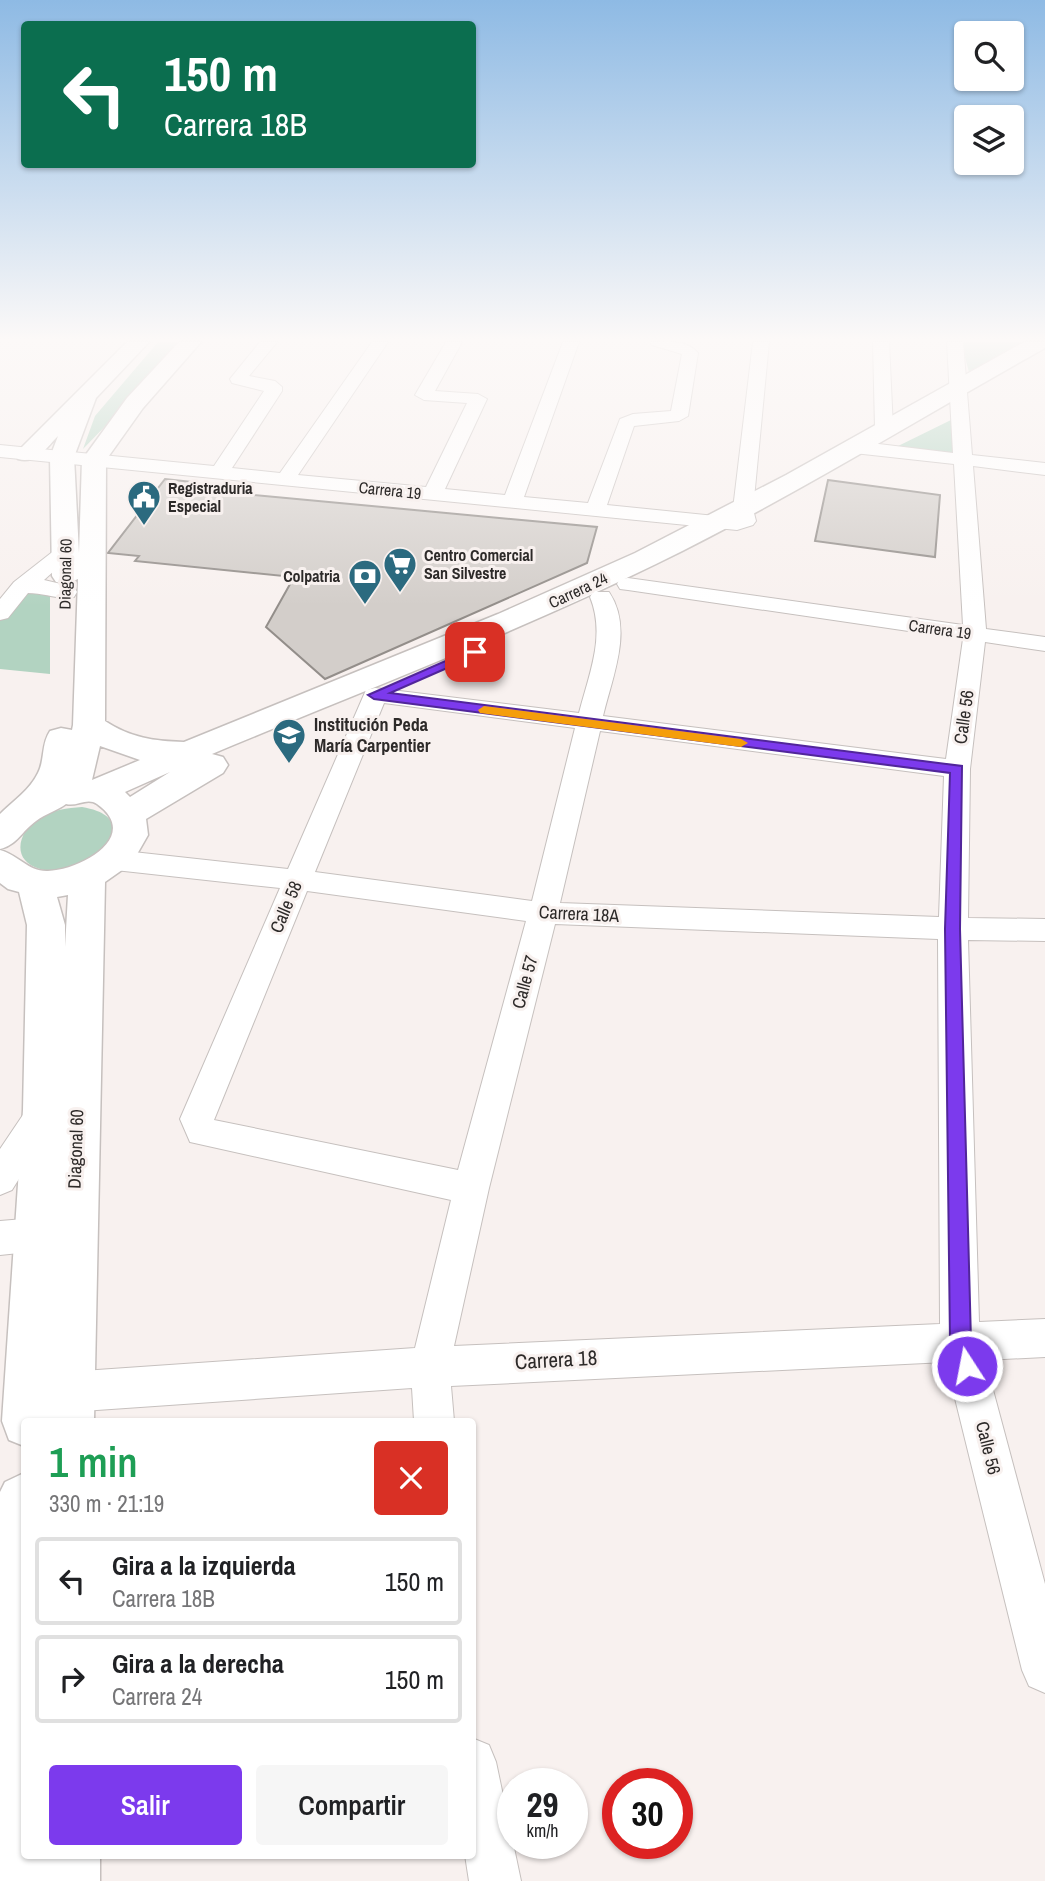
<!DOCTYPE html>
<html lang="es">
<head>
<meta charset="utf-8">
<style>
  :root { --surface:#fff; --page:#f6f6f6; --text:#202124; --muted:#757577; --line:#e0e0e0; --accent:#7c3aed }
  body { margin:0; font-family:"Archivo Narrow",sans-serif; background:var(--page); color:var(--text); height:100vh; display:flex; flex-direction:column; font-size:26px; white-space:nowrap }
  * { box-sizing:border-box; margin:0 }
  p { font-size:23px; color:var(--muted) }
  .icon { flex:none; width:38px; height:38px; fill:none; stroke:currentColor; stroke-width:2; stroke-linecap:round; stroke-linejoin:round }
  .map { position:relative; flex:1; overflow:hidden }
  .sheet { position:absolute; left:21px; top:1418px; width:455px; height:441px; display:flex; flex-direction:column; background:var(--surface); border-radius:7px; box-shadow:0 2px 5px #0004 }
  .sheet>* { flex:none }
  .guide { position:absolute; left:21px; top:21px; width:455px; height:147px; border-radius:7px; box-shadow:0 2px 5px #0004; background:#0b6e4f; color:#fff; overflow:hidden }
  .tools { position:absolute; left:954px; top:21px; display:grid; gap:14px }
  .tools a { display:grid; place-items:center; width:70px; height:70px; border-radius:7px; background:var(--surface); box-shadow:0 2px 5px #0004; font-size:35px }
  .speed { position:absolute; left:497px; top:1768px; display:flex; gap:14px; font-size:35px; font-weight:700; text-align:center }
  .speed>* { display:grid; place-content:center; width:91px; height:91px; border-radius:50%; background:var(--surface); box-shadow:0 2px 5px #0004; line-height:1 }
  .speed small { font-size:18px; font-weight:400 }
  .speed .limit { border:10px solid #d22; background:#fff; color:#111 }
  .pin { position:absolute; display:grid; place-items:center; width:60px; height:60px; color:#fff; margin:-30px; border-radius:14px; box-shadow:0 4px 10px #0006 }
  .me { position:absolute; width:77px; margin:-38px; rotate:349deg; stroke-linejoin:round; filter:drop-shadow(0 0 5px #0008) }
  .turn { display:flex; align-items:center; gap:24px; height:147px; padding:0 28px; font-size:32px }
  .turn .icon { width:91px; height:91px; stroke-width:2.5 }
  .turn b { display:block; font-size:49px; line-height:60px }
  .round { display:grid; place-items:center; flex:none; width:74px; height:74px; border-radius:7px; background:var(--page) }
  .headline { display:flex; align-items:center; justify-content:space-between; height:119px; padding:0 28px }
  h1 { font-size:42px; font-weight:600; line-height:52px; color:#1e9e55 }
  .button { display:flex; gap:14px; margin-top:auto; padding:14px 28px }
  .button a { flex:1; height:80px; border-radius:7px; background:var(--accent); color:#fff; font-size:28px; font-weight:600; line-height:80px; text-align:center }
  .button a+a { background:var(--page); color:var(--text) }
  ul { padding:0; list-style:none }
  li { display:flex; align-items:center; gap:21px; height:88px; margin:0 14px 10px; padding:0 14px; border:4px solid var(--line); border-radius:7px }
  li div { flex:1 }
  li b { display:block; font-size:26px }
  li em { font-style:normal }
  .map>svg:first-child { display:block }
  .green { fill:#b2d3c1 }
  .building { fill:#d3ceca; stroke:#938e8a; stroke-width:2 }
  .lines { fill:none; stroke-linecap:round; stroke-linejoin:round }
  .street-casing { stroke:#c6c0be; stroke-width:2 }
  .secondary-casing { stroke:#c6c0be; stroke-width:3 }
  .street { fill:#fff; fill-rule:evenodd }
  .secondary { fill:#fff; fill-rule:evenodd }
  .route { fill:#7c3aed; stroke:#51269a; stroke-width:2 }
  .slow { fill:#f59e0b }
  .labels { text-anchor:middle; stroke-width:6; stroke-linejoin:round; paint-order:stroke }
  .far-poi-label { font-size:16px; font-weight:bold; fill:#2d2a29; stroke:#f8f1ef; text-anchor:start }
  .far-street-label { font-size:16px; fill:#2d2a29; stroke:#f8f1ef }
  .street-label { font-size:18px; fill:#2d2a29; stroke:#f8f1ef }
  .poi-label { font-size:18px; font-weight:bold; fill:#2d2a29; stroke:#f8f1ef; text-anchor:start }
  .near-street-label { font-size:21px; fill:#2d2a29; stroke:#f8f1ef }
</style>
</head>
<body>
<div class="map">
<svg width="1045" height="1881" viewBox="0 0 1045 1881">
  <rect width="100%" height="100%" fill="#f8f1ef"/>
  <path class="green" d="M158,342h29l-104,107 12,-33z
    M961,342h64l-55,34z
    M953,419l4,34 -63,-5z
    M27,591h19l4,5v78l-50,-5v-54z
    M82,807c72,12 3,74 -42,62 -30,-9 -22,-38 0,-52 13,-7 27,-9 42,-10z"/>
  <path class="building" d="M165,479l28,3 -4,7 408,38 -10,36 -262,116 -59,-52 28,-50 -159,-16 4,-5 -31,-3z
    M828,480l112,15 -5,62 -120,-16z"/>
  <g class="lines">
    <defs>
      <path id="street" d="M260,342h17l-28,34 26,5 7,6v4l-50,77 48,5 92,-131h16l-90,133 128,12 41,-84 -43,-3 -9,-5 31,-53h16l-27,49 43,3 9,5 -42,90 60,6 58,-153h16l-55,155 64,6 32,-84 13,-5 38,-3 11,-57 -30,-9 -2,-3c17,0 36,-3 48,11l-10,63 -9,5 -45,5 -27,79 128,13 -2,-9 20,-167h16l-16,167 3,12 -3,4 -16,5 -737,-73v-12l214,21 50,-75 -32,-8 -2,-4z
        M873,342h16l4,87 -9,5 -9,-5z
        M947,342h16l9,113 73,8v12l-72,-9 13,163 59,8v14l-60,-9 -15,127 -2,149 77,1v22l-77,-1 11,382 66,-3v38l-60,3 60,224v109l-16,-7 -7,-16 -76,-308 -495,24 3,35h-40l-2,-33 -344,24 -14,-6 -6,-14 6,-14 14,-6 347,-24 36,-148 -261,-58 -10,-23 100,-231 -165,-18 -10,-3 -4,-7 4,-7 10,-3 173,19 78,-179 9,-2 204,25c10,-39 27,-77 11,-116l3,-5h16c25,37 3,85 -6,124l343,43 17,-120 -335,-49 -8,-1 -3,-5 3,-5 8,-1 335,47 -9,-161 -100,-11 -9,-6 9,-6 99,12zM384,703l191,25 -43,173 -217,-29zM600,731l344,45 -5,141 -379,-14zM307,891l219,30 -68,249 -244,-50zM555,924l383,15 2,385 -486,22 35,-158z
        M67,544l7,2 3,4 -33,30 30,7 3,5 -3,5c-15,3 -30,-4 -46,-4l-20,25 -8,2v-21l14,-17 46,-36z
        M43,1099l12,4 5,10 -48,77 -12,5v-46l31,-46z
        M24,1219l26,14 5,12 -5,12 -13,5 -18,-9 -19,2v-34z
        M472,1738l17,7 7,17 25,119h-52l-4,-26h7z"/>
      <path id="secondary" d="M127,342h22l-53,56 -22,59 5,96 3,-93 45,-62 52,-56h22l-58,66 -37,52 -1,261c26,17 49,20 79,21l314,-128 137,-61 151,-78 238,-133h21v6c-129,72 -256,151 -389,216 -145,71 -296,128 -444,190l11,3 5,8 -5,8 -77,46 2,16 -16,28 -27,19 -11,539h-70v25l-15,-6 -7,-19 21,-311 4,-185 -8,-33 -11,-3 -8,-6v-33c18,5 29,22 48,21 33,-1 94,-35 49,-67 -10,-7 -20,3 -31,0 -8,6 -21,10 -30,17 -14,10 -19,24 -36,28v-35c13,-13 30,-24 38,-41 7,-13 3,-29 12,-42l11,-3 11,2 1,-5 5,-146 -12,5 -10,-2 -4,-6 -2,-119 8,-21c-12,12 -21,28 -40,23l-3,-5zM100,746l40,14 -48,20zM170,772l-40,25 -5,-5zM68,895l-3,52v-22l-8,-28z
        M24,1473v382h76v26h-100v-389l5,-10z"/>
    </defs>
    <use href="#street" class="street-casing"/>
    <use href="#secondary" class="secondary-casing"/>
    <use href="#street" class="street"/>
    <use href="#secondary" class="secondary"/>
  </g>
  <linearGradient id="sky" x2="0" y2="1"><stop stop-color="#8ebae4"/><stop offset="0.56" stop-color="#fcf9f8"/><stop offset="1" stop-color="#fcf9f8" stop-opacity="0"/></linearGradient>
  <rect width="1045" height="606" fill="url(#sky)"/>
  <path class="route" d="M475,648l4,1v5l-89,39 572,73 -2,163 11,412 7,25 -3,8 -8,3 -7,-3 -10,-33 -5,-412 5,-156 -576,-74 -6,-4z"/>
  <path class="slow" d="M484,706l257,33 7,4 -7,4 -261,-34 -2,-3z"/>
  <defs>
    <symbol id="civic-pin" viewBox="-11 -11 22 30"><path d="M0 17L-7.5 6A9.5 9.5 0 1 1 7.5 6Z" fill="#2b6a7f" stroke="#f8f1ef"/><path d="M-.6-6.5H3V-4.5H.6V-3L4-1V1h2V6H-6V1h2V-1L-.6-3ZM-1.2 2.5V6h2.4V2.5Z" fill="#fff"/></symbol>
    <symbol id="supermarket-pin" viewBox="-11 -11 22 30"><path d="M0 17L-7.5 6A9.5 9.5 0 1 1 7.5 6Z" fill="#2b6a7f" stroke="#f8f1ef"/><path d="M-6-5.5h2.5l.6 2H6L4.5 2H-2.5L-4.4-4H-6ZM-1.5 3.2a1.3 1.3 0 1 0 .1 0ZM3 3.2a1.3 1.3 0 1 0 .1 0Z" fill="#fff"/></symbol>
    <symbol id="bank-pin" viewBox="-11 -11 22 30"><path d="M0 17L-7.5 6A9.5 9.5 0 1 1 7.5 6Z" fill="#2b6a7f" stroke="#f8f1ef"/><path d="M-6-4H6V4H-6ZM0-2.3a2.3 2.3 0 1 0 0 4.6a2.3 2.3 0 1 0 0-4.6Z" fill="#fff"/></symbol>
    <symbol id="school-pin" viewBox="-11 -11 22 30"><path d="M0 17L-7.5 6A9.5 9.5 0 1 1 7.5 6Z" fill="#2b6a7f" stroke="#f8f1ef"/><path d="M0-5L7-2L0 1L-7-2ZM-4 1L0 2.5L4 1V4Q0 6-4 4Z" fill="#fff"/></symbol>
  </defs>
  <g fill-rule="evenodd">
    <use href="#civic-pin" x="125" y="478" width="38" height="52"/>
    <use href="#supermarket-pin" x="381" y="545" width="38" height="52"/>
    <use href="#bank-pin" x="346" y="557" width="38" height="52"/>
    <use href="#school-pin" x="270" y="716" width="38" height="52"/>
  </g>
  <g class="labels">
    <g class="far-poi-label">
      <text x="168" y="494">Registraduria<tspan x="168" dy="18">Especial</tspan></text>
      <text x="424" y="561">Centro Comercial<tspan x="424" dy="18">San Silvestre</tspan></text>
      <text x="340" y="582" text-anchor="end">Colpatria</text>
    </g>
    <g class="far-street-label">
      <text transform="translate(390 490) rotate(6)" y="6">Carrera 19</text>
      <text transform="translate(65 574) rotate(-89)" y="6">Diagonal 60</text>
      <text transform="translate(578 590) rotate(-25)" y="6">Carrera 24</text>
      <text transform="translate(940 629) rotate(8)" y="6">Carrera 19</text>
    </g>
    <g class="street-label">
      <text transform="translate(964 717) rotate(-82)" y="6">Calle 56</text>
      <text transform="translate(286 907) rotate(-67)" y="6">Calle 58</text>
      <text transform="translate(579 914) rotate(3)" y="6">Carrera 18A</text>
      <text transform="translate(525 982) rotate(-75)" y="6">Calle 57</text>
      <text transform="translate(76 1149) rotate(-88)" y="6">Diagonal 60</text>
      <text transform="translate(988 1448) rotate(76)" y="6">Calle 56</text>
    </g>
    <g class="poi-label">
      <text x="314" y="731">Institución Peda<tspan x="314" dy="21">María Carpentier</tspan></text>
    </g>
    <g class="near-street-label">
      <text transform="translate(556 1360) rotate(-3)" y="7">Carrera 18</text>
    </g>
  </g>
</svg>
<div class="tools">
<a><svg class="icon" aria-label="search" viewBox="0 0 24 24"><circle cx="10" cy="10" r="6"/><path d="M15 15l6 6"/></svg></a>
<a><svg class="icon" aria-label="layers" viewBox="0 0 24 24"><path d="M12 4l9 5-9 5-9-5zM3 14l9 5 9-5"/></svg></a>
</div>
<div class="speed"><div>29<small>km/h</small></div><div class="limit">30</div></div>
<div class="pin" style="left:475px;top:652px;background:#d93025"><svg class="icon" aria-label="arrive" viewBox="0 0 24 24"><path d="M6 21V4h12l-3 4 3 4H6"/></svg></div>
<svg class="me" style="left:967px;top:1366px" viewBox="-20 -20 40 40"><circle r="17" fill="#7c3aed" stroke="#fff" stroke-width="3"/><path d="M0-11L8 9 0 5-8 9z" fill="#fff"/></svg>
<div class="guide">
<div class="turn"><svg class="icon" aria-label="left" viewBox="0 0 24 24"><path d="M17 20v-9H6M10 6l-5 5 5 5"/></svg><div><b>150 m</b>Carrera 18B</div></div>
</div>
<section class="sheet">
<div class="headline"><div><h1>1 min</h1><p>330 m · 21:19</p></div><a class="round" style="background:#d93025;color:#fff"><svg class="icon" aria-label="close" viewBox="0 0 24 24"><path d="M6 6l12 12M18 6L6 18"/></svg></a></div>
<ul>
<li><svg class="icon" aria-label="left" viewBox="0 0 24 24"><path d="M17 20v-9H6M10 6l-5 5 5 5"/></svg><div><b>Gira a la izquierda</b><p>Carrera 18B</p></div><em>150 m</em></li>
<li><svg class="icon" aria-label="right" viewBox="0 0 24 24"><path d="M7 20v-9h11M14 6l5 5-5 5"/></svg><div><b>Gira a la derecha</b><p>Carrera 24</p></div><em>150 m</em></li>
</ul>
<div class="button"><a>Salir</a><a>Compartir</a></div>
</section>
</div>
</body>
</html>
